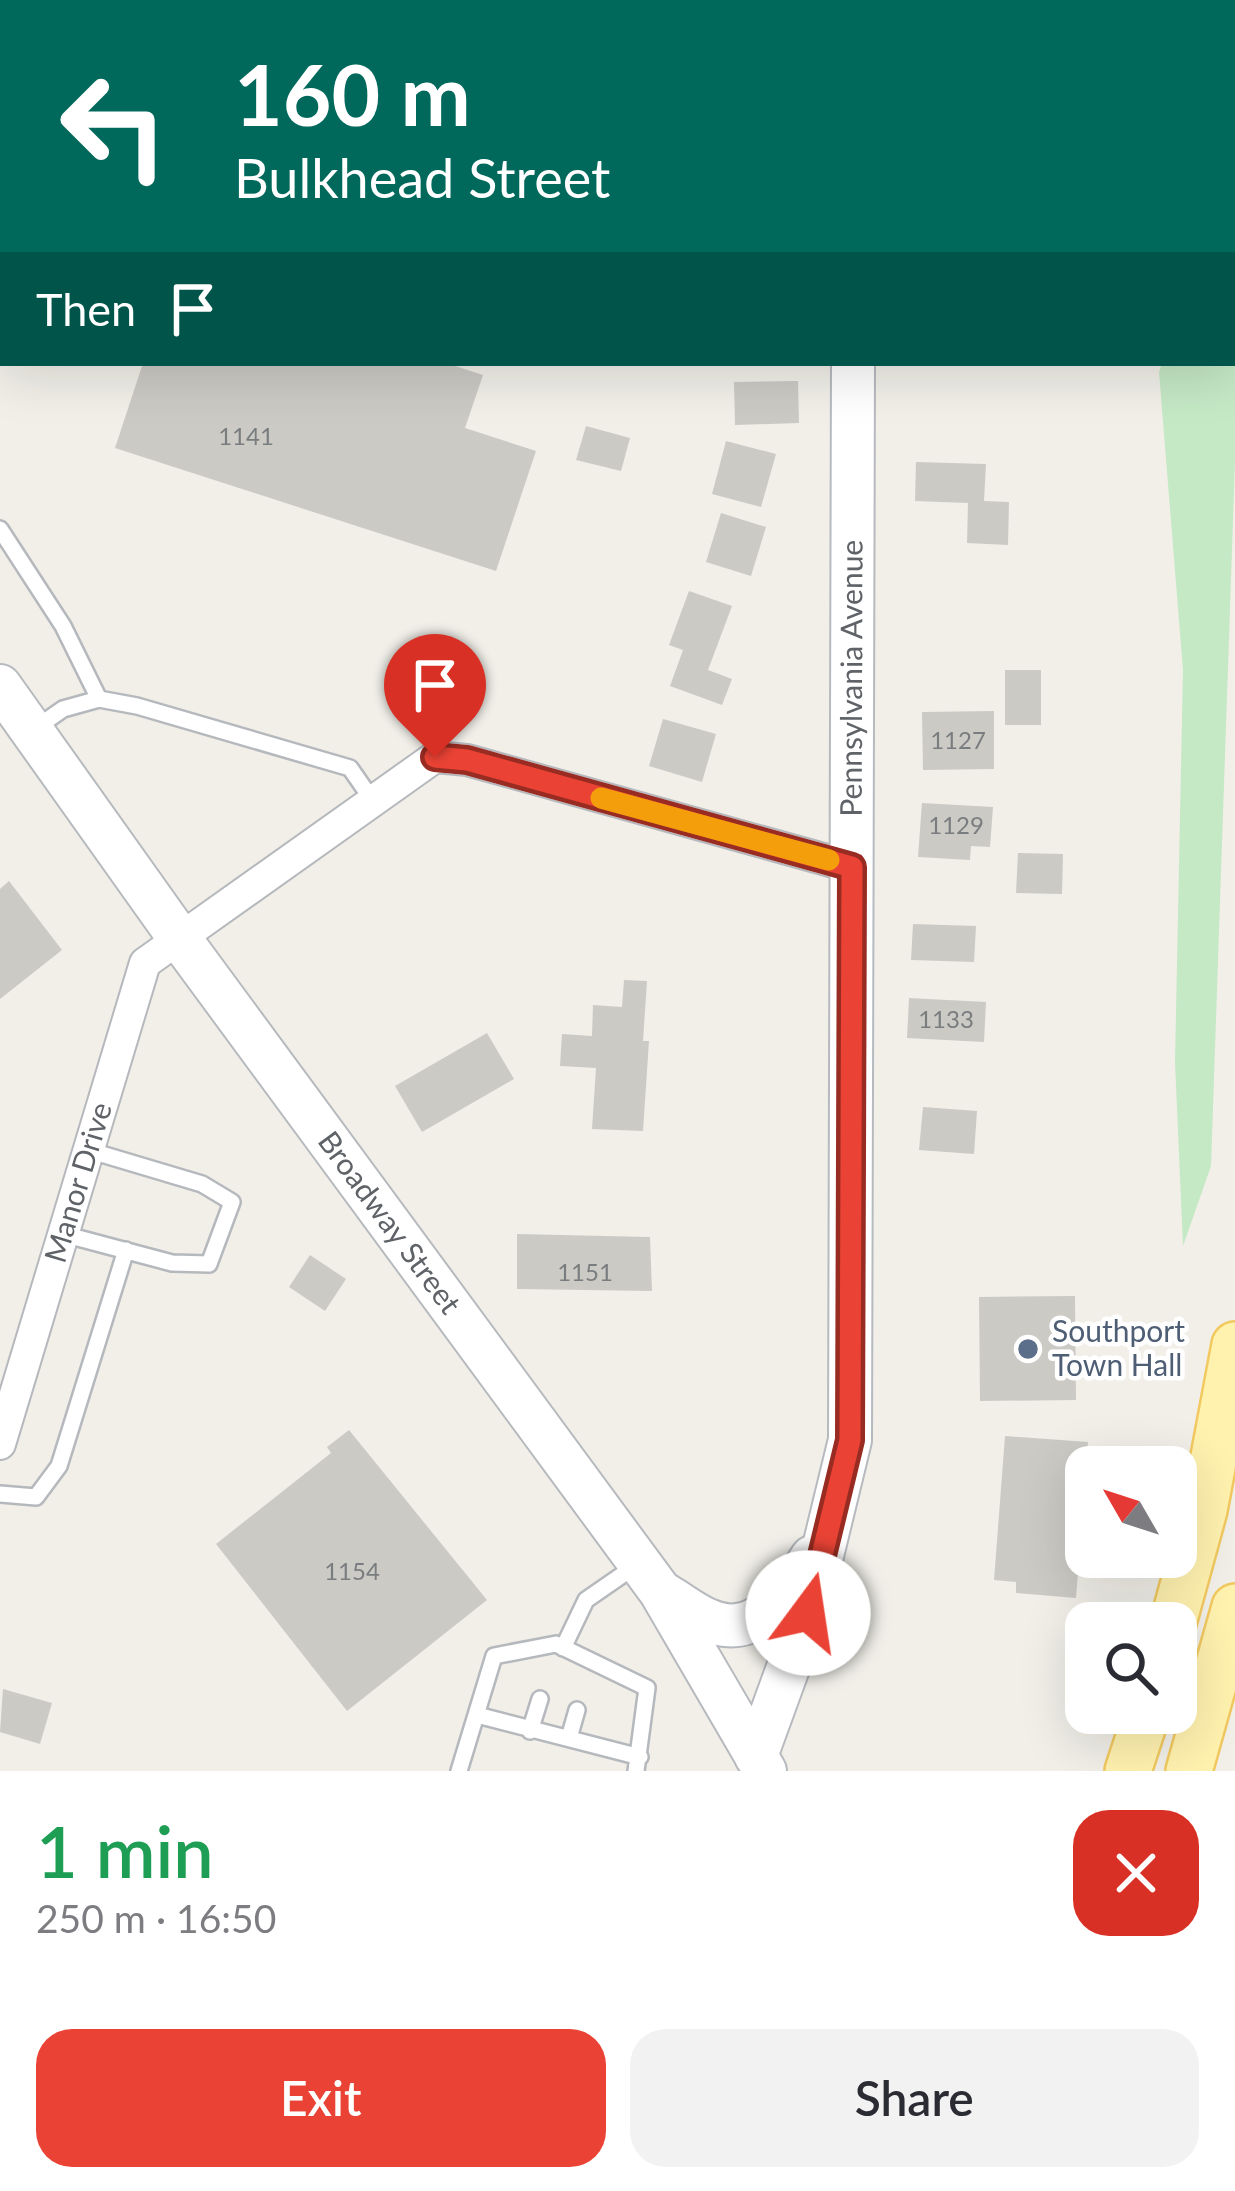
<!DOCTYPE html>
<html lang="en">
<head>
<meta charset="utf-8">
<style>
  :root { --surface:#fff; --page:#f2f2f3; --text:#2b2b33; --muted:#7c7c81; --accent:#ea4335 }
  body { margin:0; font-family:Lato,sans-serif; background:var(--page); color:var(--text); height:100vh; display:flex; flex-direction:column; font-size:45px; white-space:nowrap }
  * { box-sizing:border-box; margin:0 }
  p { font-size:39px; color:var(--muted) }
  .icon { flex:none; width:66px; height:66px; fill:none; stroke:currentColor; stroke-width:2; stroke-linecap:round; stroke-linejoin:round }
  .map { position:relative; height:1771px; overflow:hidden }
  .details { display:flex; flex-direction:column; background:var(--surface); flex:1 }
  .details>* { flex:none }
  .banner { position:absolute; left:0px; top:0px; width:1236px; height:366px; box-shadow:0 12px 48px #0002; background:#00695c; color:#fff; overflow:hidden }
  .needle { width:78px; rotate:309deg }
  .controls { position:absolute; left:1065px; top:1446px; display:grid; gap:24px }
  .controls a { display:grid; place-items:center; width:132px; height:132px; border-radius:24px; background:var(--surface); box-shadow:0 12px 48px #0002; font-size:60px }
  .pin { position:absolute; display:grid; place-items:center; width:102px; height:102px; color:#fff; margin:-123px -51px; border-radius:50% 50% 50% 0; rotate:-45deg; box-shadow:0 0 12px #0007 }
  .pin .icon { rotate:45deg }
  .me { position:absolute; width:132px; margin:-66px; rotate:14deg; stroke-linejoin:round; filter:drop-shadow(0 0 9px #0008) }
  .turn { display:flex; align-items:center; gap:42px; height:252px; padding:0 36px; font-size:54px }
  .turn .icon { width:156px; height:156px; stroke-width:2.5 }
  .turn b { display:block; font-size:84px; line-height:102px }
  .then { display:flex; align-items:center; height:114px; padding:0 36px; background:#0003; gap:24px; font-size:45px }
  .round { display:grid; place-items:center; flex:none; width:126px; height:126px; border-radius:36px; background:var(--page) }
  .summary { display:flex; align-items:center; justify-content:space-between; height:204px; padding:0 36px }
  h1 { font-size:72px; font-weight:600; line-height:90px; color:#1e9e55 }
  .primary-button { display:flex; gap:24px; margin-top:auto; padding:24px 36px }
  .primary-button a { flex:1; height:138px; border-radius:36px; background:var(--accent); color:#fff; font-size:48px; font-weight:600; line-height:138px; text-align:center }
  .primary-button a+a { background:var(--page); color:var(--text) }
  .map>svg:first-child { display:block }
  .green { fill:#c5e8c5 }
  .building { fill:#cccac5 }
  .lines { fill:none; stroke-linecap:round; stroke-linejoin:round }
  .lane-casing { stroke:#b5b8bc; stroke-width:20 }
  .street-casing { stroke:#b5b8bc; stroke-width:34 }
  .secondary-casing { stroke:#b6babf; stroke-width:46 }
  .primary-casing { stroke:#f2c960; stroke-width:50 }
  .lane { stroke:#fff; stroke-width:15 }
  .street { stroke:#fff; stroke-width:30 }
  .secondary { stroke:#fff; stroke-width:42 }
  .primary { stroke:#fff2af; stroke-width:45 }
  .route-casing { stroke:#982c22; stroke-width:30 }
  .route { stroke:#ea4335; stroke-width:21 }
  .slow { stroke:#f59e0b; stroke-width:21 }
  .service-dot { fill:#5c6f8a; stroke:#fff; stroke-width:4.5 }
  .labels { text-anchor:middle; stroke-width:9; stroke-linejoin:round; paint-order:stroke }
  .number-label { font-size:24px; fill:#7a7d7f }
  .street-label { font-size:30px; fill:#5f6368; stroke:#fff }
  .service-label { font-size:30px; fill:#4e5e75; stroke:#fff; text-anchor:start }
</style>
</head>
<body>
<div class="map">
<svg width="1235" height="1771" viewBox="0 0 1235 1771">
  <rect width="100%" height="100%" fill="#f1efe8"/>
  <path class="green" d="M1220,0h15v461l-24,705 -28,80 -8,-184 8,-392 -24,-298 3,-9h71v-360h-13z"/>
  <path class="building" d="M143,363h303l37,12 -18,53 71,23 -40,120 -381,-123z
    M798,381l1,42 -64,2 -1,-43z
    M586,426l44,12 -9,33 -45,-11z
    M726,441l50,13 -15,53 -49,-13z
    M916,462l70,2 -2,37 25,1 -1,43 -41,-2 1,-40 -53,-2z
    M721,513l45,14 -15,49 -45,-14z
    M689,591l43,15 -24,64 24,9 -10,26 -52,-19 13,-36 -14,-5z
    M1005,670h36v55h-36z
    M994,711v58l-71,1 -1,-58z
    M663,719l53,15 -14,48 -53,-16z
    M922,803l71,4 -3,40 -19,-1 -1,14 -52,-3z
    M1018,853l45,1 -1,40 -46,-1z
    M9,881l53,69 -62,49v-110z
    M913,924l63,2 -2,36 -63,-2z
    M624,980l23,1 -4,60h6l-6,90 -51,-2 4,-61 -36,-2 2,-32 30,2 1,-31 29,2z
    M909,998l77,4 -2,40 -77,-4z
    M487,1033l27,46 -92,53 -27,-46z
    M923,1107l54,4 -3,43 -55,-4z
    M517,1234l133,3 2,54 -135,-2z
    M310,1255l36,24 -21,32 -36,-24z
    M1075,1296l1,104 -96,1 -1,-104z
    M349,1430l138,170 -140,111 -131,-167 115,-91 -4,-6z
    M1005,1436l83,6 -12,156 -60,-5v-11l-22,-2z
    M3,1689l49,14 -12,41 -40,-12z"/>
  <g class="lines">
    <defs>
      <path id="lane" d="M53,0l3,3
        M0,68l3,-2
        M0,529l63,97 36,73
        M33,730l30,-21 36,-10 38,7 213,62 23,33
        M63,1234l109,29 37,1 23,-62 -30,-18 -114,-34
        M0,1494l36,3 23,-31 67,-216
        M563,1648l23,-48 52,-36
        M477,1715l163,42
        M530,1731l10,-32
        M569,1738l8,-28
        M459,1771l35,-115 62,-12 91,44 -11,83"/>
      <g id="street">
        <path d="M625,0l10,3"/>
        <path id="s1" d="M0,1444l145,-481 290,-206 32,3 385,107"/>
      </g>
      <g id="secondary">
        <path d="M853,3v-3"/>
        <path id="s2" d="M0,686l180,253 480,652 105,180"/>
        <path d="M666,1595c14,8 27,19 42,25 48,22 81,-28 104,-63"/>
        <path id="s3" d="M756,1756l52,-143 42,-173 3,-1077"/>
      </g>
      <path id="primary" d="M1173,1623l31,-113 31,-165
        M1128,1771l19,-58
        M1189,1771l46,-164"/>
    </defs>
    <use href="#lane" class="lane-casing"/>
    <use href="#street" class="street-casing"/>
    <use href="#secondary" class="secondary-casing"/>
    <use href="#primary" class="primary-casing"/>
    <use href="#lane" class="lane"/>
    <use href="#street" class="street"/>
    <use href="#secondary" class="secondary"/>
    <use href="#primary" class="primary"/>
  </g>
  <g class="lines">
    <defs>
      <path id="route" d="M435,757l32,3 385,107 -2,573 -42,173"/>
    </defs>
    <use href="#route" class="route-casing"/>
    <use href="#route" class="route"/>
    <path class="slow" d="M601,798l228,62"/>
  </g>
  <circle class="service-dot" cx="1028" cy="1349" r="12"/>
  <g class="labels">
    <g class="number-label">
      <text x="246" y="445">1141</text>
      <text x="958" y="749">1127</text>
      <text x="956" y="834">1129</text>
      <text x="946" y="1028">1133</text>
      <text x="585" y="1281">1151</text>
      <text x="352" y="1580">1154</text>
    </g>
    <g class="street-label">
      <text dy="10" stroke="none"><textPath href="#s3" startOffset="1092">Pennsylvania Avenue</textPath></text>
      <text dy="10" stroke="none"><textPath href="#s1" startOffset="273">Manor Drive</textPath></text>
      <text dy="10" stroke="none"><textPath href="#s2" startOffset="663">Broadway Street</textPath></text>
    </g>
    <g class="service-label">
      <text x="1052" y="1342">Southport<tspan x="1052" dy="34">Town Hall</tspan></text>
    </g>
  </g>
</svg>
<div class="controls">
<a><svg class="needle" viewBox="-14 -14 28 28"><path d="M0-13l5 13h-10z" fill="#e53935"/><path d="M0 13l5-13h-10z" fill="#7c7c81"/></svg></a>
<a><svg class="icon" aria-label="search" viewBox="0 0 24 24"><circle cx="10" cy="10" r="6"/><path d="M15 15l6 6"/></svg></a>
</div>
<div class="pin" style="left:435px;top:757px;background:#d93025"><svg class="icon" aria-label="arrive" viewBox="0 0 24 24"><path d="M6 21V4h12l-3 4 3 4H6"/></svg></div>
<svg class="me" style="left:808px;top:1613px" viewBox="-20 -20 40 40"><circle r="19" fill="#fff"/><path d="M0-13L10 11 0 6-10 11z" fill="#ea4335"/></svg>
<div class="banner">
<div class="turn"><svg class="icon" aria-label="left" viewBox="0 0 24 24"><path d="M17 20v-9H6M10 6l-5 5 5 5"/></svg><div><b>160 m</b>Bulkhead Street</div></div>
<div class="then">Then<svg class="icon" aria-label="arrive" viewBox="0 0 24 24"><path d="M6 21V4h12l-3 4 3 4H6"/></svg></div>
</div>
</div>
<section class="details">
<div class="summary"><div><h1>1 min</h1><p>250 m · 16:50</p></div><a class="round" style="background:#d93025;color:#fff"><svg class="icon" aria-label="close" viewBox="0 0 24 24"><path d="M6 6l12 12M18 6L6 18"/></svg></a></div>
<div class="primary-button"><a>Exit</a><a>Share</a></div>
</section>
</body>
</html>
